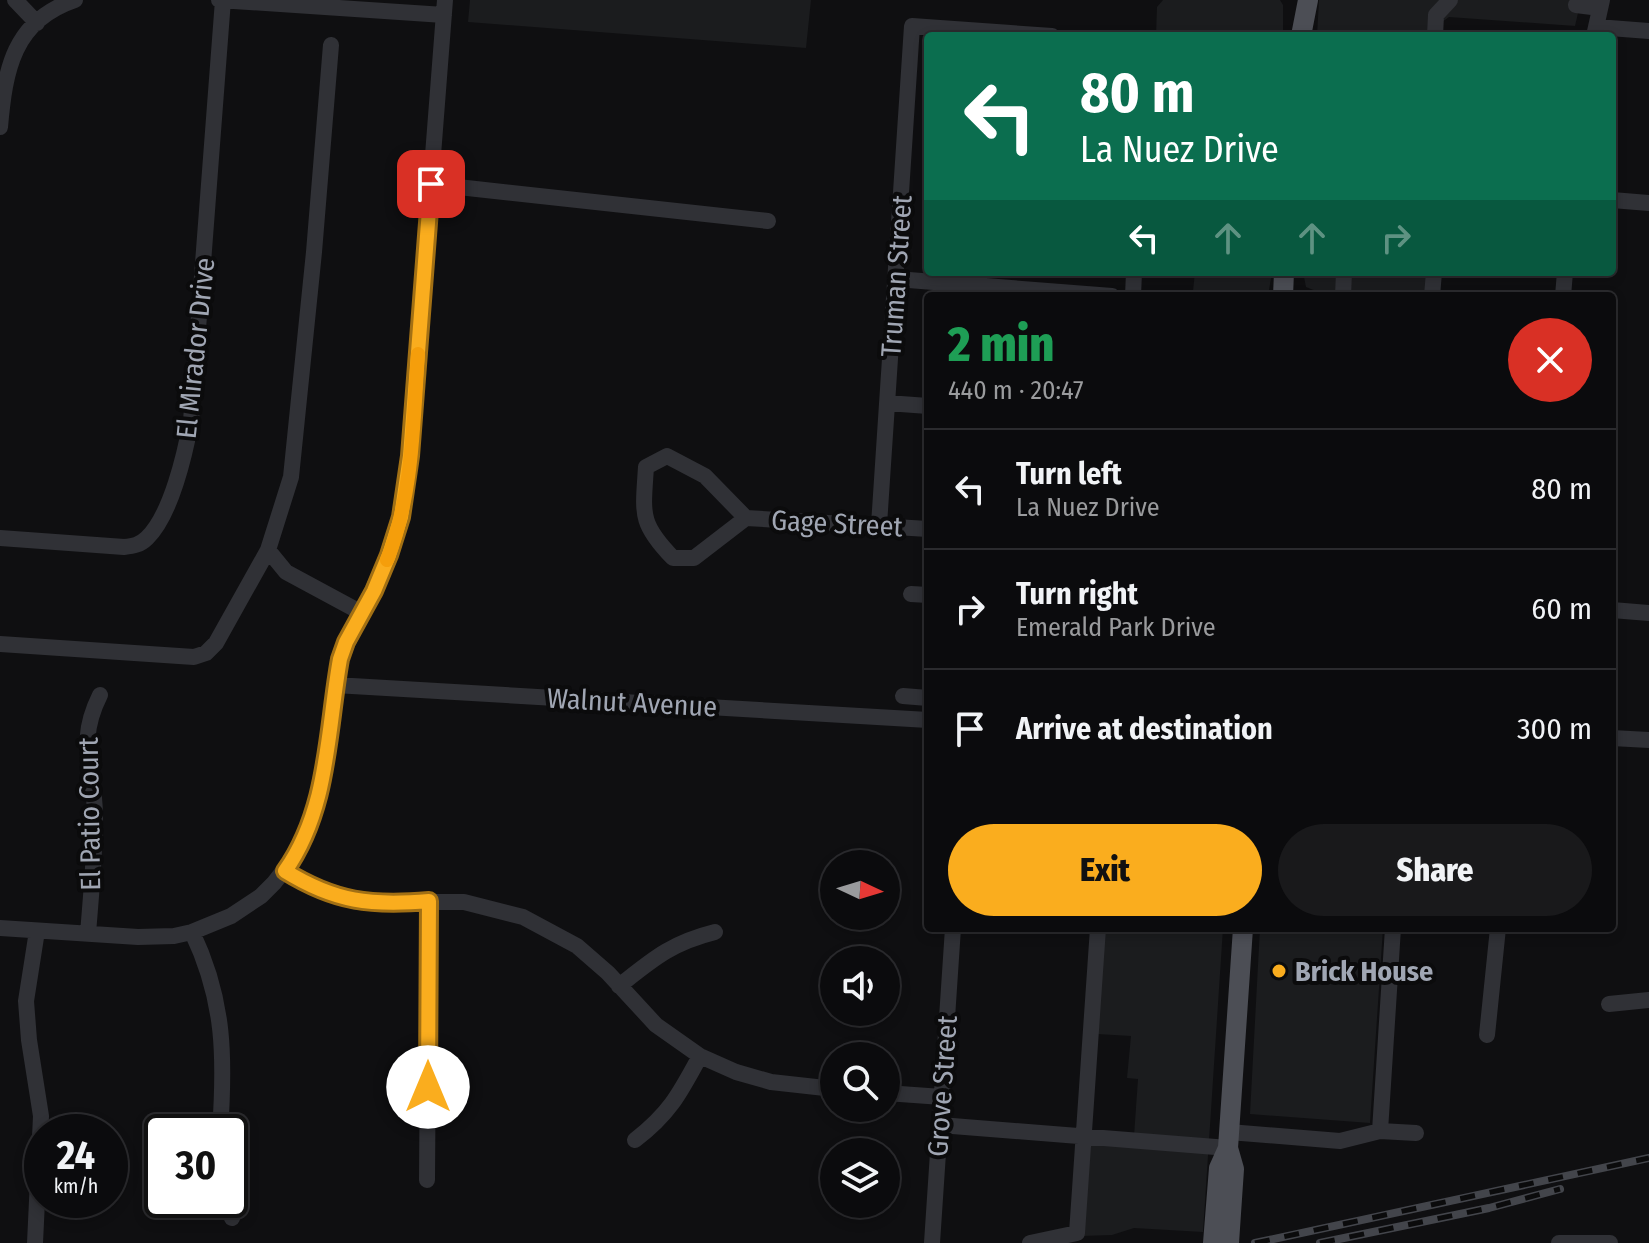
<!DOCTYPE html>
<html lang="en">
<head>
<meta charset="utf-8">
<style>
  :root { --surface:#0b0b0d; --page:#19191b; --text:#f1f3f6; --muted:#9a9b9d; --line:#2b2b2e; --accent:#faad1e }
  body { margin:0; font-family:"Fira Sans Condensed",sans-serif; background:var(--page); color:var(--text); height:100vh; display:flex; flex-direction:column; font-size:30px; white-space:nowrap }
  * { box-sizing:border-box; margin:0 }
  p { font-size:26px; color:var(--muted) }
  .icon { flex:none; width:44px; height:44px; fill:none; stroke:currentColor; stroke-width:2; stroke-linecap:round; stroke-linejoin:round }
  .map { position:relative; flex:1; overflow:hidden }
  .details { position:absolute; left:924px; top:292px; width:692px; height:640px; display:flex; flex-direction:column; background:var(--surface); border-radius:8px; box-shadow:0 4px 12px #0003,0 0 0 2px var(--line) }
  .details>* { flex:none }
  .guide { position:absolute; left:924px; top:32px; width:692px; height:244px; border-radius:8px; box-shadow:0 4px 12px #0003,0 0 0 2px var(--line); background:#0b6e4f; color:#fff; overflow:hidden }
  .needle { width:52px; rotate:94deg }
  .fabs { position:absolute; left:820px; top:850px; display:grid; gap:16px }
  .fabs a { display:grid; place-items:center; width:80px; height:80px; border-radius:50%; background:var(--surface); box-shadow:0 4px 12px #0003,0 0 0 2px var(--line); font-size:40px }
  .speed { position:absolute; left:24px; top:1114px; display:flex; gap:16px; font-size:40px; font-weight:700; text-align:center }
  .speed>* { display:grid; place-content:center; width:104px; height:104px; border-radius:50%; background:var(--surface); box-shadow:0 4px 12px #0003,0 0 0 2px var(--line); line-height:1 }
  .speed small { font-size:20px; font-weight:400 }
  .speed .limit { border:4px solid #111; border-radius:12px; background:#fff; color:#111 }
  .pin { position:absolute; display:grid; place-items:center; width:68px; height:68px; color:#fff; margin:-34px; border-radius:16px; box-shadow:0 4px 12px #0006 }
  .me { position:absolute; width:88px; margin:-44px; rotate:0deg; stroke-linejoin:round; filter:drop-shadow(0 0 6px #0008) }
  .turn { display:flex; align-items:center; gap:28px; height:168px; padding:0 24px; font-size:36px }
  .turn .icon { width:104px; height:104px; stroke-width:2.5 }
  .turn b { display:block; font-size:56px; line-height:68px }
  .lanes { display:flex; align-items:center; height:76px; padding:0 24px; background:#0003; justify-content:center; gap:40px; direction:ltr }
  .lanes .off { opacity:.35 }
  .round { display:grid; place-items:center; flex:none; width:84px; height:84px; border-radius:42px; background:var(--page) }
  .overview { display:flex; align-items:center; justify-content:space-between; height:136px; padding:0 24px }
  h1 { font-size:48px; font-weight:800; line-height:60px; color:#1e9e55 }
  .button { display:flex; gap:16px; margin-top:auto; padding:16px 24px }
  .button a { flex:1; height:92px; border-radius:48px; background:var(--accent); color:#111; font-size:32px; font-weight:800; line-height:92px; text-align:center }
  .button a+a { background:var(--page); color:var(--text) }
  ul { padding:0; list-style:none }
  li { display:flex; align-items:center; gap:24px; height:120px; padding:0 24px; border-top:2px solid var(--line) }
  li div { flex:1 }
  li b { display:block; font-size:30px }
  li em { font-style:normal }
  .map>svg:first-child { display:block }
  .built { fill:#1b1c1e }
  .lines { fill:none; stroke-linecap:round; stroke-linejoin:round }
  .minor { stroke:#303136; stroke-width:16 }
  .major { stroke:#4c4e55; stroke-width:20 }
  .rail-casing { stroke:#43454b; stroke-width:8 }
  .rail { stroke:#0b0b0c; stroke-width:5; stroke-dasharray:15; stroke-linecap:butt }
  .route-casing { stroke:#a27014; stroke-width:20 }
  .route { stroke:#faad1e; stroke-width:14 }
  .slow { stroke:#f59e0b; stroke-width:14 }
  .poi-dot { fill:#faad1e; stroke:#0b0b0c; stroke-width:3 }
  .labels { text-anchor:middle; stroke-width:8; stroke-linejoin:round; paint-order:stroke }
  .street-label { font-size:28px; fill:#a0a6b3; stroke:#0b0b0c }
  .poi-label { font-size:28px; font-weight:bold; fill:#a0a6b3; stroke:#0b0b0c; text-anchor:start }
</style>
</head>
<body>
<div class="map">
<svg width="1649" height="1243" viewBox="0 0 1649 1243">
  <rect width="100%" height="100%" fill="#0f0f11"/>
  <path class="built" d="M470,0h341l-5,48 -338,-26z
    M1163,0h117l3,5v31h-127l1,-29z
    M1319,0h262l-6,26 -126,-9 -7,5 -1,14h-124z
    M1195,272h77l-3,18 -4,5 -6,1 -66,-5z
    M1303,272h134l-2,24 -109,-1 -20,-8z
    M1103,928h120l-20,304 -69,-4 -22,7 -31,1 8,-94 45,-6 4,-57 -11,-1 4,-42 -34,-2z
    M1260,928h123l-13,195 -120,-9z"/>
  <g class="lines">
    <path class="minor" d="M15,0l22,23
      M219,0l225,15
      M1576,5l24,3
      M1597,27l52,4
      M1435,36l1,-21 14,-15
      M1594,36l8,-36
      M0,127c5,-57 13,-106 75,-127
      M431,184l337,37
      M1612,200l37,3
      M896,279l216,17
      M1133,296l1,-24
      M1343,296l1,-24
      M1432,296l2,-24
      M1563,296l2,-24
      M887,403l41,3
      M667,456l38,20 41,42 -52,40h-21c-34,-35 -30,-44 -27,-91z
      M746,518l182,11
      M879,525l33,-499 140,10
      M0,538l124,9c9,-1 16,-2 23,-9 24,-23 38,-84 44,-117l32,-421
      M268,550l18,22 76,41
      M911,594l17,1
      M1612,610l37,3
      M0,644l194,13 12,-4 10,-10 52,-93 23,-73 23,-225 17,-207
      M335,685l593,35
      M903,696l25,2
      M1612,738l37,2
      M285,871l39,21 33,10h107l59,15 54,29 31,27 48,52 44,31 36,16 35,10 63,7
      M0,928l138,9 36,-1 18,-4 39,-16 30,-20 13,-13 21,-27 16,-32 9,-35 20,-130 49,-104 12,-38 7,-39 37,-478
      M192,932c33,69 33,126 28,200
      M88,934c3,-39 7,-79 7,-118 0,-49 -20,-71 5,-121
      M619,986c34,-27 52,-43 96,-54
      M1609,1004l40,-4
      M1487,1035l11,-107
      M886,1093l56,4
      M940,1125l288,23
      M1380,1131l13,-203
      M1229,1132l111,9 40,-10 36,2
      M635,1140c35,-27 45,-47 65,-84
      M427,1180l2,-279
      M225,1200l7,18
      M35,1243l6,-127 -12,-76 -3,-39 11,-70
      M932,1243l21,-315
      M1030,1243l47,-10 21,-305
      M1559,1243h51"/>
    <path class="major" d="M1301,36l7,-36
      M1283,296l1,-24
      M1213,1243l6,-75 9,-20
      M1229,1243l5,-74 -6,-21 15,-220"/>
    <defs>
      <path id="rail" d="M1255,1243l394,-85
        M1320,1243l169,-35 71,-19"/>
    </defs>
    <use href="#rail" class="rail-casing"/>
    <use href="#rail" class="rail"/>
  </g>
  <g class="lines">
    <defs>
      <path id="route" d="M428,1087l1,-186c-58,5 -94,1 -144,-30 44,-62 42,-140 55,-212l6,-17 28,-51 15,-36 12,-38 9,-61 21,-272"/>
    </defs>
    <use href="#route" class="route-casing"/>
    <use href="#route" class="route"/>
    <path class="slow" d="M387,560c26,-64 26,-138 31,-206"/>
  </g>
  <circle class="poi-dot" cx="1279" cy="971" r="8"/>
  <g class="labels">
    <g class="street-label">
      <text transform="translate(896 276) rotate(-86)" y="10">Truman Street</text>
      <text transform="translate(195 348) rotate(-84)" y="10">El Mirador Drive</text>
      <text transform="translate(837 523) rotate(3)" y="10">Gage Street</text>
      <text transform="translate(632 702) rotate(3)" y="10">Walnut Avenue</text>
      <text transform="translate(89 814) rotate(-91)" y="10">El Patio Court</text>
      <text transform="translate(942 1086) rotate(-86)" y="10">Grove Street</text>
    </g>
    <g class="poi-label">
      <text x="1295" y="981">Brick House</text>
    </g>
  </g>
</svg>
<div class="fabs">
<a><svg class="needle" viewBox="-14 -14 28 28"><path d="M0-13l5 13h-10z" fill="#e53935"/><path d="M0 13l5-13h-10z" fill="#9a9b9d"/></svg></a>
<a><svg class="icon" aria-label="sound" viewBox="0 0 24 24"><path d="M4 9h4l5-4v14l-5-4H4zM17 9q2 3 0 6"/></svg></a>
<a><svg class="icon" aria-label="search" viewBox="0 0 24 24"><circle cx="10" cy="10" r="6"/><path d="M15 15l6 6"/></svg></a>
<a><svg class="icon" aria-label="layers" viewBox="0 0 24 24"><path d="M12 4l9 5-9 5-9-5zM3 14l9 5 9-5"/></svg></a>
</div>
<div class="speed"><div>24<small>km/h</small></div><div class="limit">30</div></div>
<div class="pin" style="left:431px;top:184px;background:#d93025"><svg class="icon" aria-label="arrive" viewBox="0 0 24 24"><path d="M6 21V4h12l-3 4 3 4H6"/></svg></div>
<svg class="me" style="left:428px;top:1087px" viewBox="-20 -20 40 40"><circle r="19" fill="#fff"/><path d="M0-13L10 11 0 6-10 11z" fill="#faad1e"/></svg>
<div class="guide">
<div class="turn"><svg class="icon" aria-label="left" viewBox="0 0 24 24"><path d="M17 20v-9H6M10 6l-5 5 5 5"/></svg><div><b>80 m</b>La Nuez Drive</div></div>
<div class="lanes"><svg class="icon" aria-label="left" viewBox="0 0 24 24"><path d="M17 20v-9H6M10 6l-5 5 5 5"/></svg><svg class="icon off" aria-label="ahead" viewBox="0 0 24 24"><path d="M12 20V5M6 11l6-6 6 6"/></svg><svg class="icon off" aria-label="ahead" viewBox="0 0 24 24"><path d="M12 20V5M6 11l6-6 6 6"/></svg><svg class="icon off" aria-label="right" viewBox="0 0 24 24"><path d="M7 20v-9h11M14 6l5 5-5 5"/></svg></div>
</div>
<section class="details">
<div class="overview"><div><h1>2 min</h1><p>440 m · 20:47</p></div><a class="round" style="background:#d93025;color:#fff"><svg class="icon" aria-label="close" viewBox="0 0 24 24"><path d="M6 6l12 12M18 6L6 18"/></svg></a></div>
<ul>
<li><svg class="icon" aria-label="left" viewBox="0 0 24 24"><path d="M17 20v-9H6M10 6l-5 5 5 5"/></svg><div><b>Turn left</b><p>La Nuez Drive</p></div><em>80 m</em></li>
<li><svg class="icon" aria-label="right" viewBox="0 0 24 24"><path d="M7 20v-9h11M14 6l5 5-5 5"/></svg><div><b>Turn right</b><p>Emerald Park Drive</p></div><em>60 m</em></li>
<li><svg class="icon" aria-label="arrive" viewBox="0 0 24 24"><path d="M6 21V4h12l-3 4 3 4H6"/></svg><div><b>Arrive at destination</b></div><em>300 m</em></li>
</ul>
<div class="button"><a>Exit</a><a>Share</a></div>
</section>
</div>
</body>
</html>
